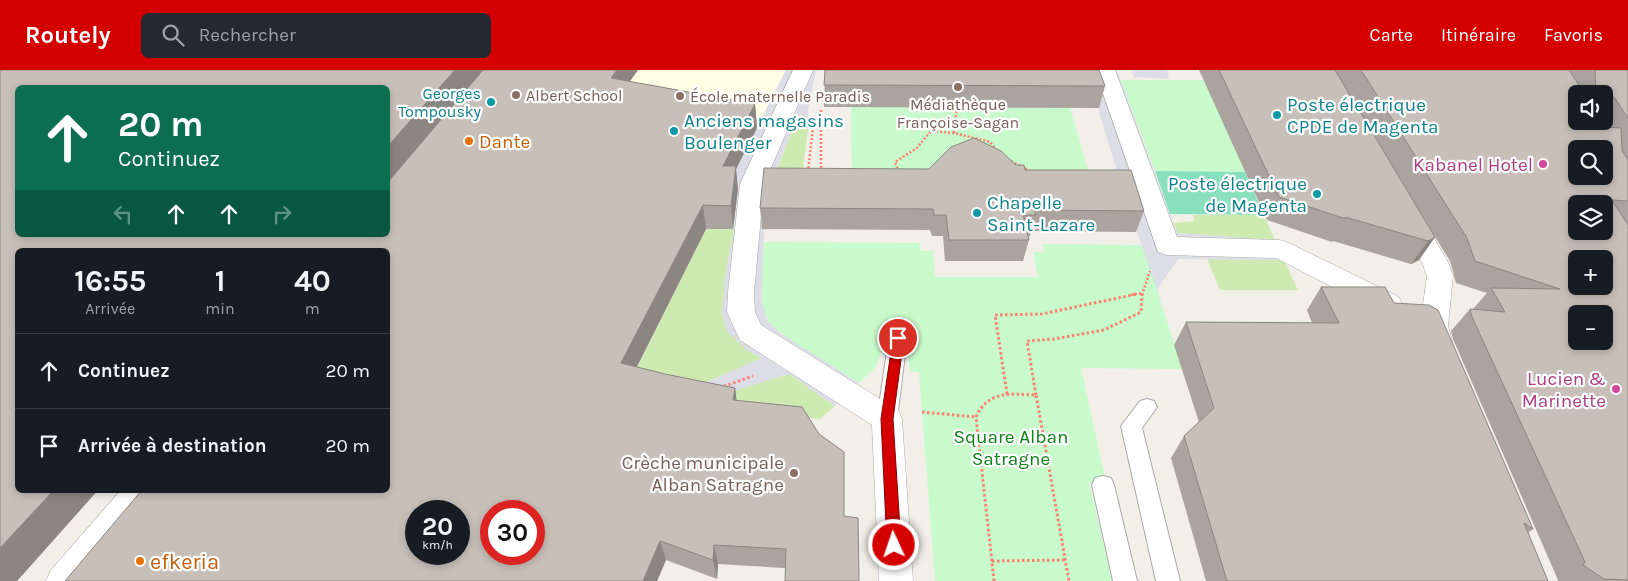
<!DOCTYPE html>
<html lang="fr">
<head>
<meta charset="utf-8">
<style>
  :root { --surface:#171b24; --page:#242831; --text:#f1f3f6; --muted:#9ea1a6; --line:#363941; --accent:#d40000 }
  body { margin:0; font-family:Karla,sans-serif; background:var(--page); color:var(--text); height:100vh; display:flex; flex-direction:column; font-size:19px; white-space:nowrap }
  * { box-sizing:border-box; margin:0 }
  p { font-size:16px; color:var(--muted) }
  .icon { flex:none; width:28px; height:28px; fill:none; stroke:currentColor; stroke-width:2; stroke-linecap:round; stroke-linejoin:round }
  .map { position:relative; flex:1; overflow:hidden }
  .sheet { position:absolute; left:15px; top:178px; width:375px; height:245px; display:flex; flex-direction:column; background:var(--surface); border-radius:8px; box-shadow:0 2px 8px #0003 }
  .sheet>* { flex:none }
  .top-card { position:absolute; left:15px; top:15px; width:375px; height:152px; border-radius:8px; box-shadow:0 2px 8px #0003; background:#0b6e4f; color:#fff; overflow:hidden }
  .tools { position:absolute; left:1568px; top:15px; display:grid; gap:10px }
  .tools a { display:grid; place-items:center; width:45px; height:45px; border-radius:8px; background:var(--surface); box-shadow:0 2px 8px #0003; font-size:25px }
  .speed { position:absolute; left:405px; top:430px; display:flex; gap:10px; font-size:25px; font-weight:700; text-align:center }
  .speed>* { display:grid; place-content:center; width:65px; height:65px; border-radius:50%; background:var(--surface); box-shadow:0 2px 8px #0003; line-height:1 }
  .speed small { font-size:12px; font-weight:400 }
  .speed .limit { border:8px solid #d22; background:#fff; color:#111 }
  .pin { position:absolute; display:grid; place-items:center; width:42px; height:42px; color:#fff; margin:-21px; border:2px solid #fff; border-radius:50%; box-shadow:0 1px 5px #0007 }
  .me { position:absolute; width:55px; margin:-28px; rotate:357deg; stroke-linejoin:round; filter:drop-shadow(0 0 4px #0008) }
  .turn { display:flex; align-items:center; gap:18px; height:105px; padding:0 20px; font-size:22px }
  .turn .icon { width:65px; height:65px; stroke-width:2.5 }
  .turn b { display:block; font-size:35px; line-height:42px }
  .lanes { display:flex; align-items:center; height:48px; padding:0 20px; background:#0003; justify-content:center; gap:25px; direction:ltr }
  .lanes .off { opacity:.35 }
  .eta { display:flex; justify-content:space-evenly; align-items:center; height:85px; text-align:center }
  .eta b { font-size:30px; font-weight:700; line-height:35px }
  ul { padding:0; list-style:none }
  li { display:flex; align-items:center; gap:15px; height:75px; padding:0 20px; border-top:1px solid var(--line) }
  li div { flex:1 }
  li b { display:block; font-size:19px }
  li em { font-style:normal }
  header { display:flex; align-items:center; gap:30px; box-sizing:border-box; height:70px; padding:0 25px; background:var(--accent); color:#fff }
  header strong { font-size:24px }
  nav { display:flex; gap:28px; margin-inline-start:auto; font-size:18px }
  .search { width:350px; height:45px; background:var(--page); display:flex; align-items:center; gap:12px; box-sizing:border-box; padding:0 18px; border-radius:8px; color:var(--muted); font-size:19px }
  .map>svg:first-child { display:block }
  .education { fill:#ffffe5 }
  .grass { fill:#cdebb0 }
  .park { fill:#c8facc }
  .pitch { fill:#88e0be }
  .plaza { fill:#dddde8 }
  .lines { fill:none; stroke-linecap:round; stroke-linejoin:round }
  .lane-casing { stroke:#a9a9a9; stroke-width:2 }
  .street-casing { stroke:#a9a9a9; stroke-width:1 }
  .path-far1 { stroke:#fa8072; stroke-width:2.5; stroke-dasharray:2 2; stroke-linecap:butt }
  .path { stroke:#fa8072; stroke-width:3; stroke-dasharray:2.5 2.5; stroke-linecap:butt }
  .lane { fill:#fff; fill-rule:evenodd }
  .street { fill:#fff; fill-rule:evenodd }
  .wall { fill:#aba49e; fill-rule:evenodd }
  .shaded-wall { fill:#8b8681 }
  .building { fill:#c7bfb8; stroke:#8b8681; fill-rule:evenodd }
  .route { fill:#d40000; stroke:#8a0000 }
  .education-dot { fill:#8d6e63; stroke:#fff; stroke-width:2 }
  .culture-dot { fill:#0f9aa8; stroke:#fff; stroke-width:2 }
  .food-dot { fill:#e8710a; stroke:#fff; stroke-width:2 }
  .hotel-dot { fill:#d1479c; stroke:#fff; stroke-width:2 }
  .labels { text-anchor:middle; stroke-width:4.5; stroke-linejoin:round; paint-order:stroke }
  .far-culture-label { font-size:16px; fill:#0d838f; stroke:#fff; text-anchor:end }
  .far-education-label { font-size:16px; fill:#785e54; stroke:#fff; text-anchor:start }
  .culture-label { font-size:19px; fill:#0d838f; stroke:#fff; text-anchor:start }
  .food-label { font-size:19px; fill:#c56008; stroke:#fff; text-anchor:start }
  .hotel-label { font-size:19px; fill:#b23c85; stroke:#fff; text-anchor:end }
  .park-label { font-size:19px; fill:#0c8416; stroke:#fff }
  .education-label { font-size:19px; fill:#785e54; stroke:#fff; text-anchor:end }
  .near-food-label { font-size:22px; fill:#c56008; stroke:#fff; text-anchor:start }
</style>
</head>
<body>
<header>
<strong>Routely</strong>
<div class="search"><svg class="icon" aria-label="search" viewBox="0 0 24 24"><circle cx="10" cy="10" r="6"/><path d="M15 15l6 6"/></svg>Rechercher</div>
<nav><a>Carte</a><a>Itinéraire</a><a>Favoris</a></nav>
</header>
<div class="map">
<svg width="1628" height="511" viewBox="0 0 1628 511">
  <rect width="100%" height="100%" fill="#f2efe9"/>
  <path class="education" d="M549,0h237l-29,58z"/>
  <path class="grass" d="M796,51h13l-6,48h-26z
    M1193,145h71l11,25 -98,-7 -3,-10 20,-2z
    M706,159h28l-9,49 20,71 17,9 -55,24 -10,20 -69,-16z
    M1207,189l77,1 14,30h-78z
    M789,304l46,32 -15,13 -82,-9 -13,-17z"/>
  <path class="park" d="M1121,10h83l41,92 -90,-1z
    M851,37l219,1 24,83 -242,-2z
    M764,172l156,1 1,8h12l2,26h103l-5,-25 11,1 -1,-9 100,1 39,124 -101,-1 25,114h-17l23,99h-177l-16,-209h-9l-2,-16 2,-16 -21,-12 -13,39 -17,16c-18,-11 -85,-49 -92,-64 -10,-19 -4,-55 -3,-77z"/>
  <path class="pitch" d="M1155,101l90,1 19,43 -94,-1z"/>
  <path class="plaza" d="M786,0h38l-8,1 -8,39 1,11h-13l-19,47 -2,61 -11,1 -2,72 5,18 13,13 79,50 -24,23 -46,-32 -92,28 10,-20 55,-24 -17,-9 -19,-19 -4,-17 3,-35 9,-49 5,-48 -9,-1z
    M1086,0h31l60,163 98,7 9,20 -106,-1 -21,31 -31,-90z
    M1131,0h36l2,9 -35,-2z"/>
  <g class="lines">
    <defs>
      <path id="lane" d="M898,261l7,2 2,5 -10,81 -3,6 -7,2 -7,-2 -3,-6 12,-81 2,-5z
        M1147,329l7,2 3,6 -15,21 38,153h-24l-35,-155 19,-25z
        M1103,406l8,2 3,7 23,96h-24l-21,-96 3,-7z"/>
      <path id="street" d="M793,0h20l-49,114 -10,108 1,20 6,13 137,85 4,9 11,162h-34l-7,-156 -132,-85 -13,-28 1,-20 12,-108z
        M1095,0h20l62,167 103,3 9,3 110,54 3,7 -3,7 -10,3 -10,-3 -103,-53 -109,-3 -9,-3z
        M1408,138l9,2 31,52 5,14 -5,50 5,18 -4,8 -10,3 -10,-3 -9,-26 7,-50 -5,-14 -26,-46 3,-6z
        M121,420h36l-5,10 -67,81h-39l5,-11z"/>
    </defs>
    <use href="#lane" class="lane-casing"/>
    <use href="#street" class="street-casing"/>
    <path class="path-far1" d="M821,40v62
      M954,63l3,-26
      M1011,91l19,10
      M808,102l5,-44
      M899,102l-4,-10 22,-14 14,-17 23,2 36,9 7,9
      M1131,225l11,-2
      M1142,225l8,-24"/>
    <path class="path" d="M719,318l34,-12
      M1007,324l-12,-79 47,-1 95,-20
      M1036,325l-9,-54 27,-2 50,-9 37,-18 1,-18
      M922,342l54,5
      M992,491l75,-1
      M994,511l-18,-164c12,-27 35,-23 60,-22l33,186"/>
    <use href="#lane" class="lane"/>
    <use href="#street" class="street"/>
  </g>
  <path class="wall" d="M0,0h638l-9,12 126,22 2,24 -21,41 2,20 -5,40h-27l-69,138 28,7 70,14 1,13 66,6 -17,161 -67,-4 -1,15 -51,-19 -9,21h-592l323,-91 -370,-240v240h80l-81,91zM388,18v94l41,-49 -41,102h-370z
    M825,0l280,16 -6,22 -275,-1z
    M1199,0h429v511h-71l1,-1 -105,-241 -2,-8 19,-22h3l14,-16 -31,-10 -6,-22 -15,-24 -16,23 -8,4 -78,-23 -1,1 -65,-22zM1576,24h28v27h-28z
    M1016,95l9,5 119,41 -8,21 -105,-1 -1,5h-2l1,4 -6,21h-78l-2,-25h-11l-2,-6 -168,-1 -2,-21 169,-39z
    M1321,217l73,16 139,226 -5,4 20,48h-342l-35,-123 13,-22 15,-14 -25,-77 12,-23 126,1 -5,-13z"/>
  <path class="shaded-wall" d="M455,0h29l-96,112v-36z
    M617,0h21l-23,32 -4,-24z
    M755,34l2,24 -21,41 2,20 -5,40 -2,-23 -8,-40z
    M703,135l3,24 -79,157 -6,-23z
    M1435,167l-16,23 -8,4 17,-23z
    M735,318l3,22 -5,-10z
    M54,420h44l-81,91h-17v-33z
    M660,471l6,19 -9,21h-14z
    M714,475l4,19 -1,15 -4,-19z"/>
  <path class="building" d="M0,0h455l-67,76v-58h-370v147h370v-53l95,-112h134l-6,8 144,26 -32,62h13l-5,40 -28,-1 -82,158 44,11 70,14 -2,12 69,7 17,27 25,18v64l14,2 1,63h-74l1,-32 -72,-4 -1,15 -53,-19 -17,40h-578l77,-91h246v-240h-370v240h36l-54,58zM416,441h43v43h-43zM491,441h43v43h-43z
    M825,0h274l6,16 -281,-1z
    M1219,0h116l100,167 -7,4 -83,-24 1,2 -67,-22z
    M1361,0h208l15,23 2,1h-10v27h26l3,6 16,1 1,23 6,9v41l-16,-1 16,25v355l-24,-1 -21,-14 2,-3 -113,-245 -2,-8 35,3 -14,-24 69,1 -85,-28 -8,-23zM1576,79h28v27h-28zM1576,134h28v27h-28zM1576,189h28v27h-28zM1576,244h28v27h-28z
    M1595,0h33v48l-14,-21h-10v-3h-8z
    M974,68l27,13 15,14h8l1,5h106l13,41 -110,-1 2,5h-13l6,25h-80l-3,-25h-12l-1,-6 -173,-1 4,-40 165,1 22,-22z
    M1321,217h64l9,16 35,2 9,5 95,219 -9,-6 24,58h-321l-43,-145 30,-28 -28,-86 153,1z"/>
  <path class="route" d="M898,264l6,4 -11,81 8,126 -2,4 -5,2 -5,-2 -2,-4 -6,-126 12,-81z"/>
  <g class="education-dot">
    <circle cx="958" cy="17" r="5"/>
    <circle cx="516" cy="25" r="5"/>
    <circle cx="680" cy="26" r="5"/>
    <circle cx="794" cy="403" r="5"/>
  </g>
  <g class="culture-dot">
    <circle cx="491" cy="32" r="5"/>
    <circle cx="1277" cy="45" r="5"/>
    <circle cx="674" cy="61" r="5"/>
    <circle cx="1317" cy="124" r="5"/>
    <circle cx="977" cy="143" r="5"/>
  </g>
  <g class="food-dot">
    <circle cx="469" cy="71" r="5"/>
    <circle cx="140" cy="491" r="5"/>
  </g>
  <g class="hotel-dot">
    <circle cx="1543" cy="94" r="5"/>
    <circle cx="1616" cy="319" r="5"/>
  </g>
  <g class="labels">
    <g class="far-culture-label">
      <text x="481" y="29">Georges<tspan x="481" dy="18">Tompousky</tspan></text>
    </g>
    <g class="far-education-label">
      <text x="526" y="31">Albert School</text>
      <text x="690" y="32">École maternelle Paradis</text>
      <text x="958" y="40" text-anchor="middle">Médiathèque<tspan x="958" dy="18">Françoise-Sagan</tspan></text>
    </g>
    <g class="culture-label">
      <text x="1287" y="41">Poste électrique<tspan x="1287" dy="22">CPDE de Magenta</tspan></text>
      <text x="684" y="57">Anciens magasins<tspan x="684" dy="22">Boulenger</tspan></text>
      <text x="1307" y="120" text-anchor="end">Poste électrique<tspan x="1307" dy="22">de Magenta</tspan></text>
      <text x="987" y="139">Chapelle<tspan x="987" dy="22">Saint-Lazare</tspan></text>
    </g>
    <g class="food-label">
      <text x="479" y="78">Dante</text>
    </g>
    <g class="hotel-label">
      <text x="1533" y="101">Kabanel Hotel</text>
      <text x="1606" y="315">Lucien &amp;<tspan x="1606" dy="22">Marinette</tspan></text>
    </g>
    <g class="park-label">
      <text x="1011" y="373">Square Alban<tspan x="1011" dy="22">Satragne</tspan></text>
    </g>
    <g class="education-label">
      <text x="784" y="399">Crèche municipale<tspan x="784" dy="22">Alban Satragne</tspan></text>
    </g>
    <g class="near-food-label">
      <text x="150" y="499">efkeria</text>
    </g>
  </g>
</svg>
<div class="tools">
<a><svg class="icon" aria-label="sound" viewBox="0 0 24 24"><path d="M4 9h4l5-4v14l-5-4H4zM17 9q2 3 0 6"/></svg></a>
<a><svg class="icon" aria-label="search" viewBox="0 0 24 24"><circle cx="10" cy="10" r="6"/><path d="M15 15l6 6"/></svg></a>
<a><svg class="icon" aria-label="layers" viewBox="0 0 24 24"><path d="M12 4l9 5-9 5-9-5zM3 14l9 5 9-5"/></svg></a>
<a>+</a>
<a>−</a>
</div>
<div class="speed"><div>20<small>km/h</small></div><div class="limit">30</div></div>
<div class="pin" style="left:898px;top:268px;background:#d93025"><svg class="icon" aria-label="arrive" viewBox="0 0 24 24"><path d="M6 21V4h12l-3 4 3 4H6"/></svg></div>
<svg class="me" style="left:894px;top:475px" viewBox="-20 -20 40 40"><circle r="17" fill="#d40000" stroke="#fff" stroke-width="3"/><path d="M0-11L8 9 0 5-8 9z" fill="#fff"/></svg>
<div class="top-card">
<div class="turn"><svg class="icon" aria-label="ahead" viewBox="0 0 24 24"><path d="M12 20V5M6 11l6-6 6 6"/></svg><div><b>20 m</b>Continuez</div></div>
<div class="lanes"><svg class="icon off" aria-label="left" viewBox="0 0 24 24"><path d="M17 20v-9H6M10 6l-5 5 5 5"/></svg><svg class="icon" aria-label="ahead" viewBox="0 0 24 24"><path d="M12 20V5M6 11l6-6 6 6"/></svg><svg class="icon" aria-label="ahead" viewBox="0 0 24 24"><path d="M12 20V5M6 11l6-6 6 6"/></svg><svg class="icon off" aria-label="right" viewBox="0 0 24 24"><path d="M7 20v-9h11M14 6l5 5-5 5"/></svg></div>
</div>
<section class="sheet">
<div class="eta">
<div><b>16:55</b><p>Arrivée</p></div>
<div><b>1</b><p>min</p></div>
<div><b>40</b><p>m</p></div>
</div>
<ul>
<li><svg class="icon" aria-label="ahead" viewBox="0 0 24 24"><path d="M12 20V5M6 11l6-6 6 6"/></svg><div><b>Continuez</b></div><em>20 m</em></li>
<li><svg class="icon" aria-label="arrive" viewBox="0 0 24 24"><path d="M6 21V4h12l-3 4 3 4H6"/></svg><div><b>Arrivée à destination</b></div><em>20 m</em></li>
</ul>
</section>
</div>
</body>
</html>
